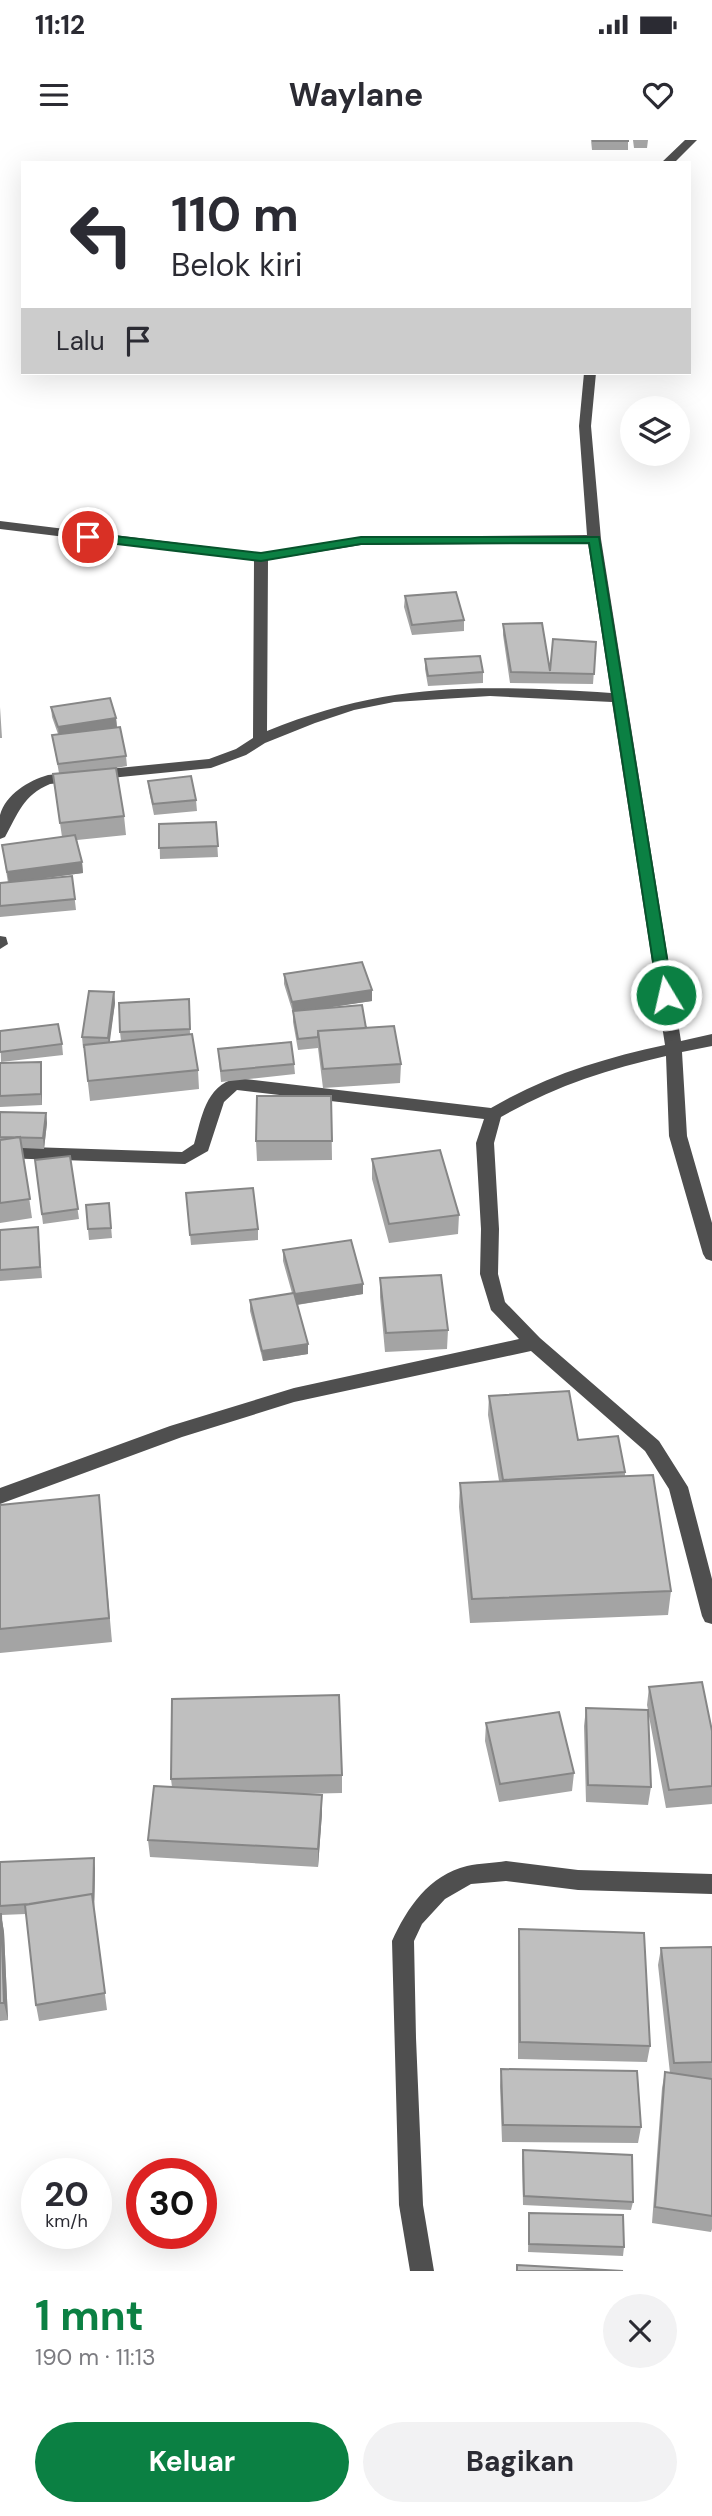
<!DOCTYPE html>
<html lang="id">
<head>
<meta charset="utf-8">
<style>
  :root { --surface:#fff; --page:#f2f2f3; --text:#2b2b33; --muted:#7c7c81; --accent:#0b8043 }
  body { margin:0; font-family:"DM Sans",sans-serif; background:var(--page); color:var(--text); height:100vh; display:flex; flex-direction:column; font-size:26px; white-space:nowrap }
  * { box-sizing:border-box; margin:0 }
  p { font-size:23px; color:var(--muted) }
  .icon { flex:none; width:38px; height:38px; fill:none; stroke:currentColor; stroke-width:2; stroke-linecap:round; stroke-linejoin:round }
  .map { position:relative; height:2131px; overflow:hidden }
  .side { display:flex; flex-direction:column; background:var(--surface); flex:1 }
  .side>* { flex:none }
  .banner { position:absolute; left:21px; top:21px; width:670px; height:214px; border-radius:0px; box-shadow:0 7px 28px #0002; background:#fff; color:var(--text); overflow:hidden }
  .controls { position:absolute; left:620px; top:256px; display:grid; gap:14px }
  .controls a { display:grid; place-items:center; width:70px; height:70px; border-radius:50%; background:var(--surface); box-shadow:0 7px 28px #0002; font-size:35px }
  .speed { position:absolute; left:21px; top:2018px; display:flex; gap:14px; font-size:35px; font-weight:700; text-align:center }
  .speed>* { display:grid; place-content:center; width:91px; height:91px; border-radius:50%; background:var(--surface); box-shadow:0 7px 28px #0002; line-height:1 }
  .speed small { font-size:18px; font-weight:400 }
  .speed .limit { border:10px solid #d22; background:#fff; color:#111 }
  .pin { position:absolute; display:grid; place-items:center; width:60px; height:60px; color:#fff; margin:-30px; border:4px solid #fff; border-radius:50%; box-shadow:0 2px 7px #0007 }
  .me { position:absolute; width:77px; margin:-38px; rotate:351deg; stroke-linejoin:round; filter:drop-shadow(0 0 5px #0008) }
  .turn { display:flex; align-items:center; gap:24px; height:147px; padding:0 35px; font-size:32px }
  .turn .icon { width:91px; height:91px; stroke-width:2.5 }
  .turn b { display:block; font-size:49px; line-height:60px }
  .then { display:flex; align-items:center; height:66px; padding:0 35px; background:#0003; gap:14px; font-size:26px }
  .round { display:grid; place-items:center; flex:none; width:74px; height:74px; border-radius:37px; background:var(--page) }
  .summary { display:flex; align-items:center; justify-content:space-between; height:119px; padding:0 35px }
  h1 { font-size:42px; font-weight:700; line-height:52px; color:var(--accent) }
  .primary-button { display:flex; gap:14px; margin-top:auto; padding:14px 35px }
  .primary-button a { flex:1; height:80px; border-radius:42px; background:var(--accent); color:#fff; font-size:28px; font-weight:700; line-height:80px; text-align:center }
  .primary-button a+a { background:var(--page); color:var(--text) }
  .status { display:flex; justify-content:space-between; align-items:center; height:49px; padding:0 35px; background:var(--surface); direction:ltr }
  .status svg { height:19px; fill:currentColor }
  header { display:flex; justify-content:space-between; align-items:center; height:91px; padding:0 35px; background:var(--surface); font-size:32px; font-weight:700 }
  .map>svg:first-child { display:block }
  .lines { fill:none; stroke-linecap:round; stroke-linejoin:round }
  .minor { fill:#4f4f4f; fill-rule:evenodd }
  .wall { fill:#a4a4a4 }
  .shaded-wall { fill:#868686 }
  .building { fill:#bfbfbf; stroke:#868686; stroke-width:2 }
  .route { fill:#0b8043; stroke:#07532c; stroke-width:2 }
</style>
</head>
<body>
<div class="status"><b>11:12</b><svg viewBox="0 0 49 12"><path d="M0 12V9h3v3zM5 12V6h3v6zM10 12V3h3v9zM15 12V0h3v12zM26 1h20v11H26zM47 4h2v5h-2z"/></svg></div>
<header><svg class="icon" aria-label="menu" viewBox="0 0 24 24"><path d="M4 6h16M4 12h16M4 18h16"/></svg>Waylane<svg class="icon" aria-label="heart" viewBox="0 0 24 24"><path d="M12 20l-8-8c-3-5 5-10 8-4 3-6 11-1 8 4z"/></svg></header>
<div class="map">
<svg width="712" height="2131" viewBox="0 0 712 2131">
  <rect width="100%" height="100%" fill="#fff"/>
  <g class="lines">
    <path class="minor" d="M685,0h12l-23,23h-13z
      M584,233h12l-5,53 10,113 80,502 31,-7v12l-30,6 5,84 25,87v38l-6,-2 -3,-5 -34,-118 -3,-80c-58,13 -113,31 -165,61l-7,26 5,86 -1,45 7,28 35,36 119,103 29,46 24,92v45l-7,-2 -3,-6 -33,-127 -24,-38 -114,-100 -237,51 -112,35 -182,67v-16l170,-62 124,-38 225,-49 -28,-29 -11,-36 1,-45 -5,-86 8,-24 -247,-29 -13,12 -16,49 -23,13 -185,-6v-12l182,6 12,-8c8,-27 11,-57 42,-66l255,30c54,-32 113,-50 174,-63l-53,-343 -122,-6 -96,6 -40,8 -39,13 -50,20 -19,12 -35,13 -161,16c-27,11 -32,30 -45,53l-5,2c0,-7 0,-17 0,-24 6,-21 28,-34 48,-40l161,-16 27,-10 17,-11 1,-178 -254,-31v-8l261,32 100,-16 226,-2 -8,-109zM588,403l23,150c-129,-8 -222,-12 -344,38l1,-171 93,-15z
      M0,796l6,1 2,7 -8,5z
      M506,1721l72,9 134,4v20l-134,-4 -72,-9 -35,3 -26,15 -23,25 -8,17 2,97 7,167 11,66h-24l-11,-66 -7,-264c15,-33 37,-66 75,-75 13,-3 27,-3 39,-5z"/>
  </g>
  <path class="wall" d="M591,0h37v10h-36z
    M633,0h15l-1,8h-13z
    M405,456l59,24v11l-52,4 -8,-28z
    M503,484l47,47 46,-29 -3,42 -83,-1 -7,-48z
    M425,519l58,13v11l-55,3 -3,-17z
    M0,567l2,31h-2z
    M51,567l65,11 1,9 9,29 1,10 -11,2 8,48 2,19 -49,5 5,22 1,11 -62,8 51,-5 4,34 -76,7v-34h8l-6,-38 60,-8 -9,-63 6,-1 -7,-38 6,-1 -6,-17z
    M148,641l48,19 1,11 -43,4 -5,-24z
    M216,682l2,35 -58,2 -1,-35z
    M284,834l88,27 -56,8 50,19 35,36 -1,19 -77,5 -5,-40 -20,2 -5,-28v-9l-9,-29z
    M114,852l1,11 -6,39 12,-1 -1,-9 69,-33 1,35 8,36 1,19 -109,12 -6,-53h-1l-1,-11z
    M0,891l62,13 1,11 -62,7z
    M218,909l76,15 1,10 -74,8z
    M0,923l42,9v33l-42,2z
    M331,956l1,64 -75,1 -1,-20z
    M0,972l46,1 1,10 -3,26 -22,-1 10,70 -32,5z
    M70,1016l9,63 -36,5 -8,-64z
    M372,1019l87,56 -1,19 -69,9 -17,-64z
    M186,1053l72,36v11l-67,5z
    M109,1063l3,35 -23,2 -1,-11z
    M38,1087l4,51 -42,3v-51z
    M283,1110l80,44 -66,11 11,49 -45,7 -13,-50v-11l42,-7 -9,-32z
    M380,1138l68,52 -1,19 -62,3 -5,-55z
    M489,1256l89,44 47,32v4l46,115 -3,24 -198,8 -11,-116 1,-24 39,-2 -11,-66z
    M0,1365l101,14 11,123 -112,11z
    M649,1547l63,44v73l-46,4 -18,-97 3,76 -3,18 -62,-3 -2,-76 2,-18 62,2 -1,-5z
    M486,1583l88,50 -2,18 -73,11 -14,-61z
    M342,1635v18l-42,1 22,19 -4,54 -168,-10 -2,-17 24,-53 -1,-8z
    M0,1722l95,6 -1,44 13,98 -68,11 -3,-16 -10,-91 -25,1 3,17 4,88 -8,1z
    M519,1789l131,117 -3,16 -129,-3v-113z
    M712,1807v282l-1,3 -59,-9 10,-135 3,-16 5,1 -12,-108 3,-17z
    M501,1929l140,58 -3,16 -136,-1 -2,-56z
    M523,2010l110,52 -2,8 -108,-5 -1,-47z
    M529,2073l95,34 -1,9 -95,-4z"/>
  <path class="shaded-wall" d="M116,578l1,10 -58,9 -1,-10z
    M82,722l1,11 -74,10 -2,-11z
    M372,850v11l-79,12 -1,-11z
    M114,852l1,11 -6,45 -1,-10z
    M41,922l1,10v33l-1,-11z
    M46,973l1,10 -3,26 -1,-11z
    M363,1144v10l-68,11v-11z
    M308,1204v10l-45,7 -1,-10z
    M322,1655v18l-4,54v-18z
    M94,1718l1,10 -1,44 13,98 -15,-116z
    M1,1774l3,18 4,88 -4,-17z"/>
  <path class="building" d="M593,0h35v1h-35z
    M456,452l8,28 -52,5 -7,-29z
    M542,483l8,48 3,-32 43,3 -2,32 -83,-2 -8,-48z
    M480,516l3,16 -55,4 -3,-17z
    M110,558l6,20 -58,9 -7,-20z
    M120,587l6,29 -68,8 -6,-29z
    M116,628l8,48 -64,7 -7,-49z
    M191,636l5,24 -43,4 -5,-23z
    M216,682l2,24 -59,2v-24z
    M75,695l7,27 -75,10 -5,-27z
    M72,736l3,23 -75,7v-23z
    M362,822l10,28 -80,12 -8,-28z
    M89,851l25,1 -6,46 -26,-1z
    M189,859l1,30 -70,3 -1,-29z
    M362,865l4,23 -48,3v6l-20,2 -5,-28z
    M58,884l4,20 -62,8v-21z
    M394,886l7,38 -78,5 -5,-38z
    M192,894l6,36 -110,11 -4,-36z
    M291,902l3,22 -73,7 -3,-22z
    M41,922v32l-41,2v-33z
    M257,956h74l1,45h-76z
    M0,972l46,1 -3,25 -43,-1z
    M20,997l10,62 -30,4v-63z
    M440,1010l19,65 -70,9 -17,-65z
    M70,1016l8,53 -36,5 -7,-54z
    M253,1048l5,41 -68,6 -4,-42z
    M109,1063l2,25 -23,1 -2,-24z
    M38,1087l2,40 -40,3v-40z
    M351,1100l12,44 -68,10 -12,-44z
    M441,1135l7,55 -62,3 -6,-55z
    M294,1153l14,51 -46,7 -12,-51z
    M569,1251l9,49 40,-4 7,36 -122,8 -14,-84z
    M653,1335l18,116 -199,8 -12,-116z
    M99,1355l10,123 -109,11v-124z
    M702,1542l10,49v55l-43,4 -20,-103z
    M339,1555l3,80 -171,4 1,-80z
    M586,1568l62,2 3,77 -63,-2z
    M559,1572l15,61 -74,11 -14,-61z
    M154,1646l168,9 -4,54 -170,-9z
    M94,1718l-1,44 -1,-8 -63,10 -29,2v-44z
    M92,1754l13,99 -69,12 -11,-100z
    M0,1774h1l3,89h-4z
    M519,1789l125,4 6,113 -130,-4z
    M712,1807v115l-38,1 -13,-115z
    M501,1929l136,2 4,56 -138,-2z
    M665,1932l47,7v137l-57,-9z
    M523,2010l109,5 1,47 -109,-6z
    M529,2073l94,2 1,32 -95,-3z
    M517,2125l106,6h-106z"/>
  <path class="route" d="M88,393l173,20 100,-16h238l74,458 -2,4 -5,1 -8,-5 -69,-452 -228,1 -100,17 -177,-21v-6z"/>
</svg>
<div class="controls">
<a><svg class="icon" aria-label="layers" viewBox="0 0 24 24"><path d="M12 4l9 5-9 5-9-5zM3 14l9 5 9-5"/></svg></a>
</div>
<div class="speed"><div>20<small>km/h</small></div><div class="limit">30</div></div>
<div class="pin" style="left:88px;top:397px;background:#d93025"><svg class="icon" aria-label="arrive" viewBox="0 0 24 24"><path d="M6 21V4h12l-3 4 3 4H6"/></svg></div>
<svg class="me" style="left:666px;top:855px" viewBox="-20 -20 40 40"><circle r="17" fill="#0b8043" stroke="#fff" stroke-width="3"/><path d="M0-11L8 9 0 5-8 9z" fill="#fff"/></svg>
<div class="banner">
<div class="turn"><svg class="icon" aria-label="left" viewBox="0 0 24 24"><path d="M17 20v-9H6M10 6l-5 5 5 5"/></svg><div><b>110 m</b>Belok kiri</div></div>
<div class="then">Lalu<svg class="icon" aria-label="arrive" viewBox="0 0 24 24"><path d="M6 21V4h12l-3 4 3 4H6"/></svg></div>
</div>
</div>
<section class="side">
<div class="summary"><div><h1>1 mnt</h1><p>190 m · 11:13</p></div><a class="round"><svg class="icon" aria-label="close" viewBox="0 0 24 24"><path d="M6 6l12 12M18 6L6 18"/></svg></a></div>
<div class="primary-button"><a>Keluar</a><a>Bagikan</a></div>
</section>
</body>
</html>
